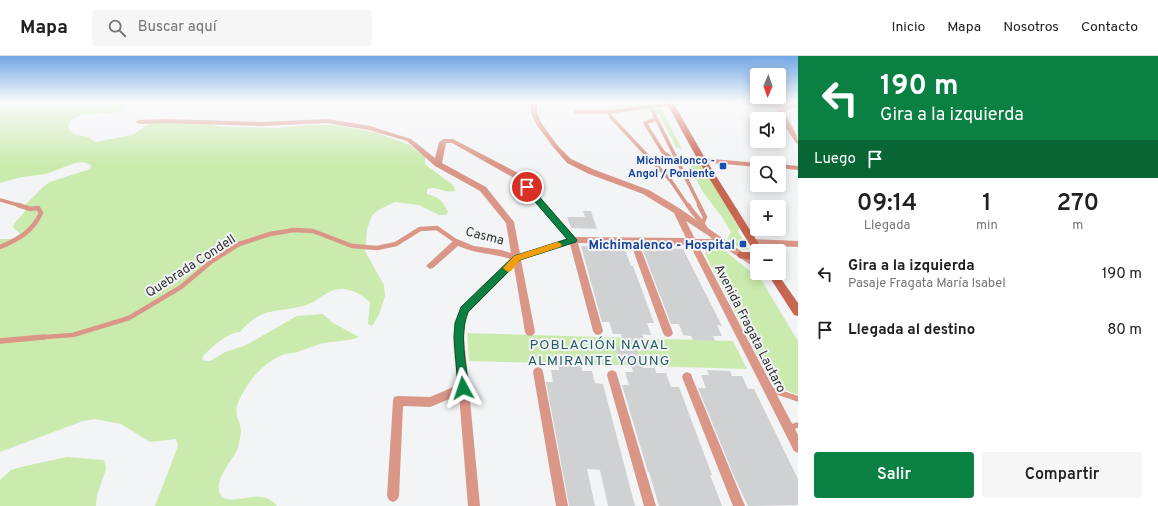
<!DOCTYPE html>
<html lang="es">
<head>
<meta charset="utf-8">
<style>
  :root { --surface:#fff; --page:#f6f6f6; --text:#202124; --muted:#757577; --line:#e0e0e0; --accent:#0b8043 }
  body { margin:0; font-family:Overpass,sans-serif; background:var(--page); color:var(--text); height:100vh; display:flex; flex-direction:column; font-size:15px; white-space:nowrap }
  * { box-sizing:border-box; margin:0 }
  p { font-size:13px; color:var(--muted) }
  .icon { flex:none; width:22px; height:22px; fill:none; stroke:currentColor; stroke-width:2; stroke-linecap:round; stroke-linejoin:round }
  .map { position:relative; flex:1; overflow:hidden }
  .drawer { display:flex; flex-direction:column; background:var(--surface); width:360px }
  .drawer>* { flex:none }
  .guide { background:#0b8043; color:#fff; overflow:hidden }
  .needle { width:26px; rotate:182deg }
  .fabs { position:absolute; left:750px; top:12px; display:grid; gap:8px }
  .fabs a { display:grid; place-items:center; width:36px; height:36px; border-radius:4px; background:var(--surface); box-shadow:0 2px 10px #0003; font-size:20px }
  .pin { position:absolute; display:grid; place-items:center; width:34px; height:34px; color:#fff; margin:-17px; border:2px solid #fff; border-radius:50%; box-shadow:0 1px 4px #0007 }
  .me { position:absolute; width:44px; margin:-22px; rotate:355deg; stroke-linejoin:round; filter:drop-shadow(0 0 3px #0008) }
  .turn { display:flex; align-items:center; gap:14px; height:84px; padding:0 16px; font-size:18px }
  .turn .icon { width:52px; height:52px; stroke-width:2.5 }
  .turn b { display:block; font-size:28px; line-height:34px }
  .then { display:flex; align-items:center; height:38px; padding:0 16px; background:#0003; gap:8px; font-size:15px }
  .eta { display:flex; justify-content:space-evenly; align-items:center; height:68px; text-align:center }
  .eta b { font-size:24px; font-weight:600; line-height:28px }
  .cta { display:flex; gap:8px; margin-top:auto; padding:8px 16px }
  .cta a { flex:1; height:46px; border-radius:4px; background:var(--accent); color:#fff; font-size:16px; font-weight:600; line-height:46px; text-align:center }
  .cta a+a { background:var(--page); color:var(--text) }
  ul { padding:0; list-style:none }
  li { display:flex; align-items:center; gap:12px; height:56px; padding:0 16px }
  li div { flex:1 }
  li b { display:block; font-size:15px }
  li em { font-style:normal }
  header { display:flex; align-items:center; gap:24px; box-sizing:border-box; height:56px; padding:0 20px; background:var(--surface); border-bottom:1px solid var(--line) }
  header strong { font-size:19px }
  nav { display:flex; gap:22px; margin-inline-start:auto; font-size:14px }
  .search { width:280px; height:36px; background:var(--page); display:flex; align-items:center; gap:10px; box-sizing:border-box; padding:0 14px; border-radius:4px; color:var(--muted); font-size:15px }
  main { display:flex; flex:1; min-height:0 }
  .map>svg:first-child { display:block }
  .green { fill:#cbebae }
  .building { fill:#d0d1d3 }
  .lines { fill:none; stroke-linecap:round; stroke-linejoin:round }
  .lane-far2 { stroke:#da9787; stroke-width:3.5 }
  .lane-far1 { stroke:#da9787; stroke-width:4.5 }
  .lane { stroke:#da9787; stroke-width:5.5 }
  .street { fill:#da9787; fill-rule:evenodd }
  .secondary { fill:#c76651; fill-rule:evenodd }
  .route { fill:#0b8043; stroke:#07532c }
  .slow { fill:#f59e0b }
  .transit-dot { fill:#1a4fb4; stroke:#f3f4f6; stroke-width:1.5 }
  .labels { text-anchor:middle; stroke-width:4; stroke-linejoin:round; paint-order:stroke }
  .far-transit-label { font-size:11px; font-weight:bold; fill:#164399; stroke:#f3f4f6; text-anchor:end }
  .street-label { font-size:13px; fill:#323333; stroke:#f3f4f6 }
  .transit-label { font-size:13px; font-weight:bold; fill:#164399; stroke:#f3f4f6; text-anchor:end }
  .neighbourhood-label { font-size:14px; letter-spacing:1px; fill:#235c63; stroke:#f3f4f6 }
</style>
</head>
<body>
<header>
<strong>Mapa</strong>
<div class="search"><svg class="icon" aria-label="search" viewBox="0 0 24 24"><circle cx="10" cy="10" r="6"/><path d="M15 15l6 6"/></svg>Buscar aquí</div>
<nav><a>Inicio</a><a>Mapa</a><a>Nosotros</a><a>Contacto</a></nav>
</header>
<main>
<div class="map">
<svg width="798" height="450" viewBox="0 0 798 450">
  <rect width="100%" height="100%" fill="#f3f4f6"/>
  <path class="green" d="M17,46h116c-6,3 -11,8 -17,10 -14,4 -45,-4 -48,16 8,10 9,6 20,9 2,1 5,4 8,5l36,-7 18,-12h49l26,4 53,1 30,-3h29l40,8 33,12 15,12v7l29,22 1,5c-11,3 -18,-6 -28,-2v5c12,3 16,7 21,18l-2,3h-7l-20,-10 -24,-3 -17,8 -6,6 -5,13 -2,22 19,34 1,11 -6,19 -7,11 -4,-2 2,-22c-8,-7 -19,-14 -30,-13 -11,0 -21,11 -31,15 -27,10 -46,0 -69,28 -10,-1 -34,18 -38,27l3,2h5l15,-9 21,-7 51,-29 26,-2 10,9 26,14c-12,5 -26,4 -39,7 -7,2 -13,5 -20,7 -5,2 -10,2 -15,3 -21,7 -39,29 -47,49 -5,13 3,18 3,29 -1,6 -2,14 -4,18 -6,13 -26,33 -15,47 15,9 40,-11 55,9h-122l23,-60 -2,-7 -26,3 -29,-18 -26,-5 -12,2 -83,31v-213h17l3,-6 -7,-5c1,-10 15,-13 12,-23l18,-18 7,-5 40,-13 1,-4 -8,-3 -8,1 -29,11 -24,3 -22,6v-77z
    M661,52l21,41 -6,-2 -17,-33h-3l-3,-4z
    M687,102h6l9,6 37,64 -1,4 11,17 -7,1 -15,-11 4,-7 -9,-15 -20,-26z
    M711,191l13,3 38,31 36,60v54l-23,-9 -4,-4 -65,-126 -1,-6z
    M467,277l266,8 14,28 -278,-8z
    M67,401l37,3 2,9 -9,26 -1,11h-96v-26l11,-10 14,-4z"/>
  <path class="building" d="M583,155h8l6,18 -26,-1 -4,-11h18z
    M581,190l43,1 7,19h2l21,57h-7l4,12 -9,-1 2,5h-11l10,29h12l1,5h10l5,14h8l33,88h-2l12,31h-63l-10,-34h-1l-26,-87h7l-4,-13h8l-4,-15h-10l-3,-10h9l-4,-13h-8l-4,-12h-7z
    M642,192l41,1 39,77 -5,-1 5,11h-9l2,5 -22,-1 -2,-4 -8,-1 -4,-11h-8z
    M558,309l23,1 1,5h10l3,12 8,1 32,122h-27l-8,-36 -13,-1 8,37h-26l-23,-124h7l-2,-12h8z
    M707,314l23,1 2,5h10l6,13h6l44,90v26l-50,1 -14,-30 -36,-88h8l-5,-13h8z"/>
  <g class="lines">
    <path class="lane-far2" d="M670,48l-61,8 2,5 60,64 17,25
      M650,50l50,100
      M576,56h33
      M656,63l-11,4 18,29 16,12
      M0,144l22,6"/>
    <path class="lane-far1" d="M688,149c6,10 14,16 19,26
      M699,149l6,12 -2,5
      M0,191c19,-8 32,-15 41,-34l-3,-5 -8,1 -12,-4
      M31,282l42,-3 56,-17 52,-31 31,-26 27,-17 31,-10 24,-4 19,1 39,15 25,2 19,-4 24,-15 17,-1 20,14"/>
    <path class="lane" d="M0,285l44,-4
      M769,333l29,10
      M788,372l10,-3"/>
    <path class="street" d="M531,46h6v11l5,11 16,22 13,13 24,11 54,20 30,18 78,54v7l-37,-24h-22l100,190v18l-4,-2 -104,-206 -51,-1 34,89 -2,3 -3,1 -3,-1 -2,-3 -32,-89 -53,-1 25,88 -2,3 -3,1 -3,-1 -2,-3 -23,-87 -49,16 14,72 -2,3 -3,1 -3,-1 -2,-3 -11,-65 -45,45 -4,11 -1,14 16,169h-12l-9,-111 -29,12 -27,-1 -4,90 -2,4 -4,2 -4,-2 -2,-4 6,-95 1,-4 4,-1 32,1 28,-12c-2,-19 -7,-42 -3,-61 4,-21 40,-49 55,-65 -18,-6 -34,-5 -52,-13l-25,22 -3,1 -4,-3 28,-26 3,-1 17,7 27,4 10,3 -5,-30 -26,-32 -45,-25 -28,-25 -38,-11 -42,-7 -66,3 -97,-3 -25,1 -3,-2 3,-2 25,-1 97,3 66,-3 43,7 41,13 24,19 4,-16 5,-3h9l67,35 55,63 111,1 -12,-25 -31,-19 -54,-20 -22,-11 -13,-15 -18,-24 -5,-11zM446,87h6l62,35 53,61 -47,15 -6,-32 -28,-35 -44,-24zM686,165l23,15 3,3h-17z
      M728,46h34l26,4 10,-4v4l-14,6c5,11 14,20 14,32l-2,-1 -14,-21 -4,-11 4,-3 -51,-4z
      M700,102h2l56,5 -1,4 -55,-5 -4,-2z
      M779,108l19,2v4l-19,-2z
      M753,183l45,2v6l-45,-2 -4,-3z
      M538,311l4,2 1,3 25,134h-12l-23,-134 1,-3z
      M612,314l4,2 1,3 39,131h-12l-37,-131 1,-3z
      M687,316l4,2 1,3 53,129h-12l-51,-129 1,-3z"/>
    <path class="secondary" d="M666,46h7l33,58 56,89 2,2h-7l-1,8 -3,1 -14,-2 -2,-3 2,-3h12l2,-2 -55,-90z
      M767,217h10l21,30v13l-4,-1z"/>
  </g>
  <linearGradient id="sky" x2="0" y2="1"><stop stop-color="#72a8e6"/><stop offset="0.42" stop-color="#fafafb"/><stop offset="1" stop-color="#fafafb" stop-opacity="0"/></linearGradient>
  <rect width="798" height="109" fill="url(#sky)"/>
  <path class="route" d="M527,128l2,1 48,55 -1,2 -56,18 -52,52c-9,24 -2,51 1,76l-2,4 -4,1 -4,-1 -1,-4 -4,-51 1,-14 6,-16 53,-51 53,-17 -43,-50 -1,-2z"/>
  <path class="slow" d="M557,186l3,1 2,2 -2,2 -40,13 -9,11 -3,1 -5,-4 11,-12z"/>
  <g class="transit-dot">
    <rect x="719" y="106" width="8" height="8" rx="2"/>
    <rect x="739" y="184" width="8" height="8" rx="2"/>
  </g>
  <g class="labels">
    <g class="far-transit-label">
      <text x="715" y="108">Michimalonco -<tspan x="715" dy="13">Angol / Poniente</tspan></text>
    </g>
    <g class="street-label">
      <text transform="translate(485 179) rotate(14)" y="5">Casma</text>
      <text transform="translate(190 209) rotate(-33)" y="5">Quebrada Condell</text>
      <text transform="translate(751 272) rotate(63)" y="5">Avenida Fragata Lautaro</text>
    </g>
    <g class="transit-label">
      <text x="735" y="193">Michimalenco - Hospital</text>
    </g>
    <g class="neighbourhood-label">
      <text x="599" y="293">POBLACIÓN NAVAL<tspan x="599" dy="16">ALMIRANTE YOUNG</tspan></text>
    </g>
  </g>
</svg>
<div class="fabs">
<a><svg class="needle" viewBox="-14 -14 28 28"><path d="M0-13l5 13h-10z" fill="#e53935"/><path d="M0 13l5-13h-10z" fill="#757577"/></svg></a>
<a><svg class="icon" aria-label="sound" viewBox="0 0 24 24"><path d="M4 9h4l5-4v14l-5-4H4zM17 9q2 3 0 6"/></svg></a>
<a><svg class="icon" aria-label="search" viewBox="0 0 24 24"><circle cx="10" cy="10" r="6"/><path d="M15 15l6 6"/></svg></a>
<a>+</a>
<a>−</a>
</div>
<div class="pin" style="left:527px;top:131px;background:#d93025"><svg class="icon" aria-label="arrive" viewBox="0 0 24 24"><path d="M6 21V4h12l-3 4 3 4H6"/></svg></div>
<svg class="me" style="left:463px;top:332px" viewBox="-20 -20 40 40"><path d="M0-17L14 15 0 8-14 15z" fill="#0b8043" stroke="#fff" stroke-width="4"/></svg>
</div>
<section class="drawer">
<div class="guide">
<div class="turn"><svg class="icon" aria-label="left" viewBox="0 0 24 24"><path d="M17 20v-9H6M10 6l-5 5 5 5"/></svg><div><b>190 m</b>Gira a la izquierda</div></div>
<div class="then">Luego<svg class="icon" aria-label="arrive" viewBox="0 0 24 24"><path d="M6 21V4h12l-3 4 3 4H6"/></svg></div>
</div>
<div class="eta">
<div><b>09:14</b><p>Llegada</p></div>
<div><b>1</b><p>min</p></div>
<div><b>270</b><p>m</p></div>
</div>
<ul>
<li><svg class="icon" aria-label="left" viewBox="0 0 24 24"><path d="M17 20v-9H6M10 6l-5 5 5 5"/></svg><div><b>Gira a la izquierda</b><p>Pasaje Fragata María Isabel</p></div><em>190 m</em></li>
<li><svg class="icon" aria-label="arrive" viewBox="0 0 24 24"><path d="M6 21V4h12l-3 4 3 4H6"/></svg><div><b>Llegada al destino</b></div><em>80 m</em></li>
</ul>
<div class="cta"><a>Salir</a><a>Compartir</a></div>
</section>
</main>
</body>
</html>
